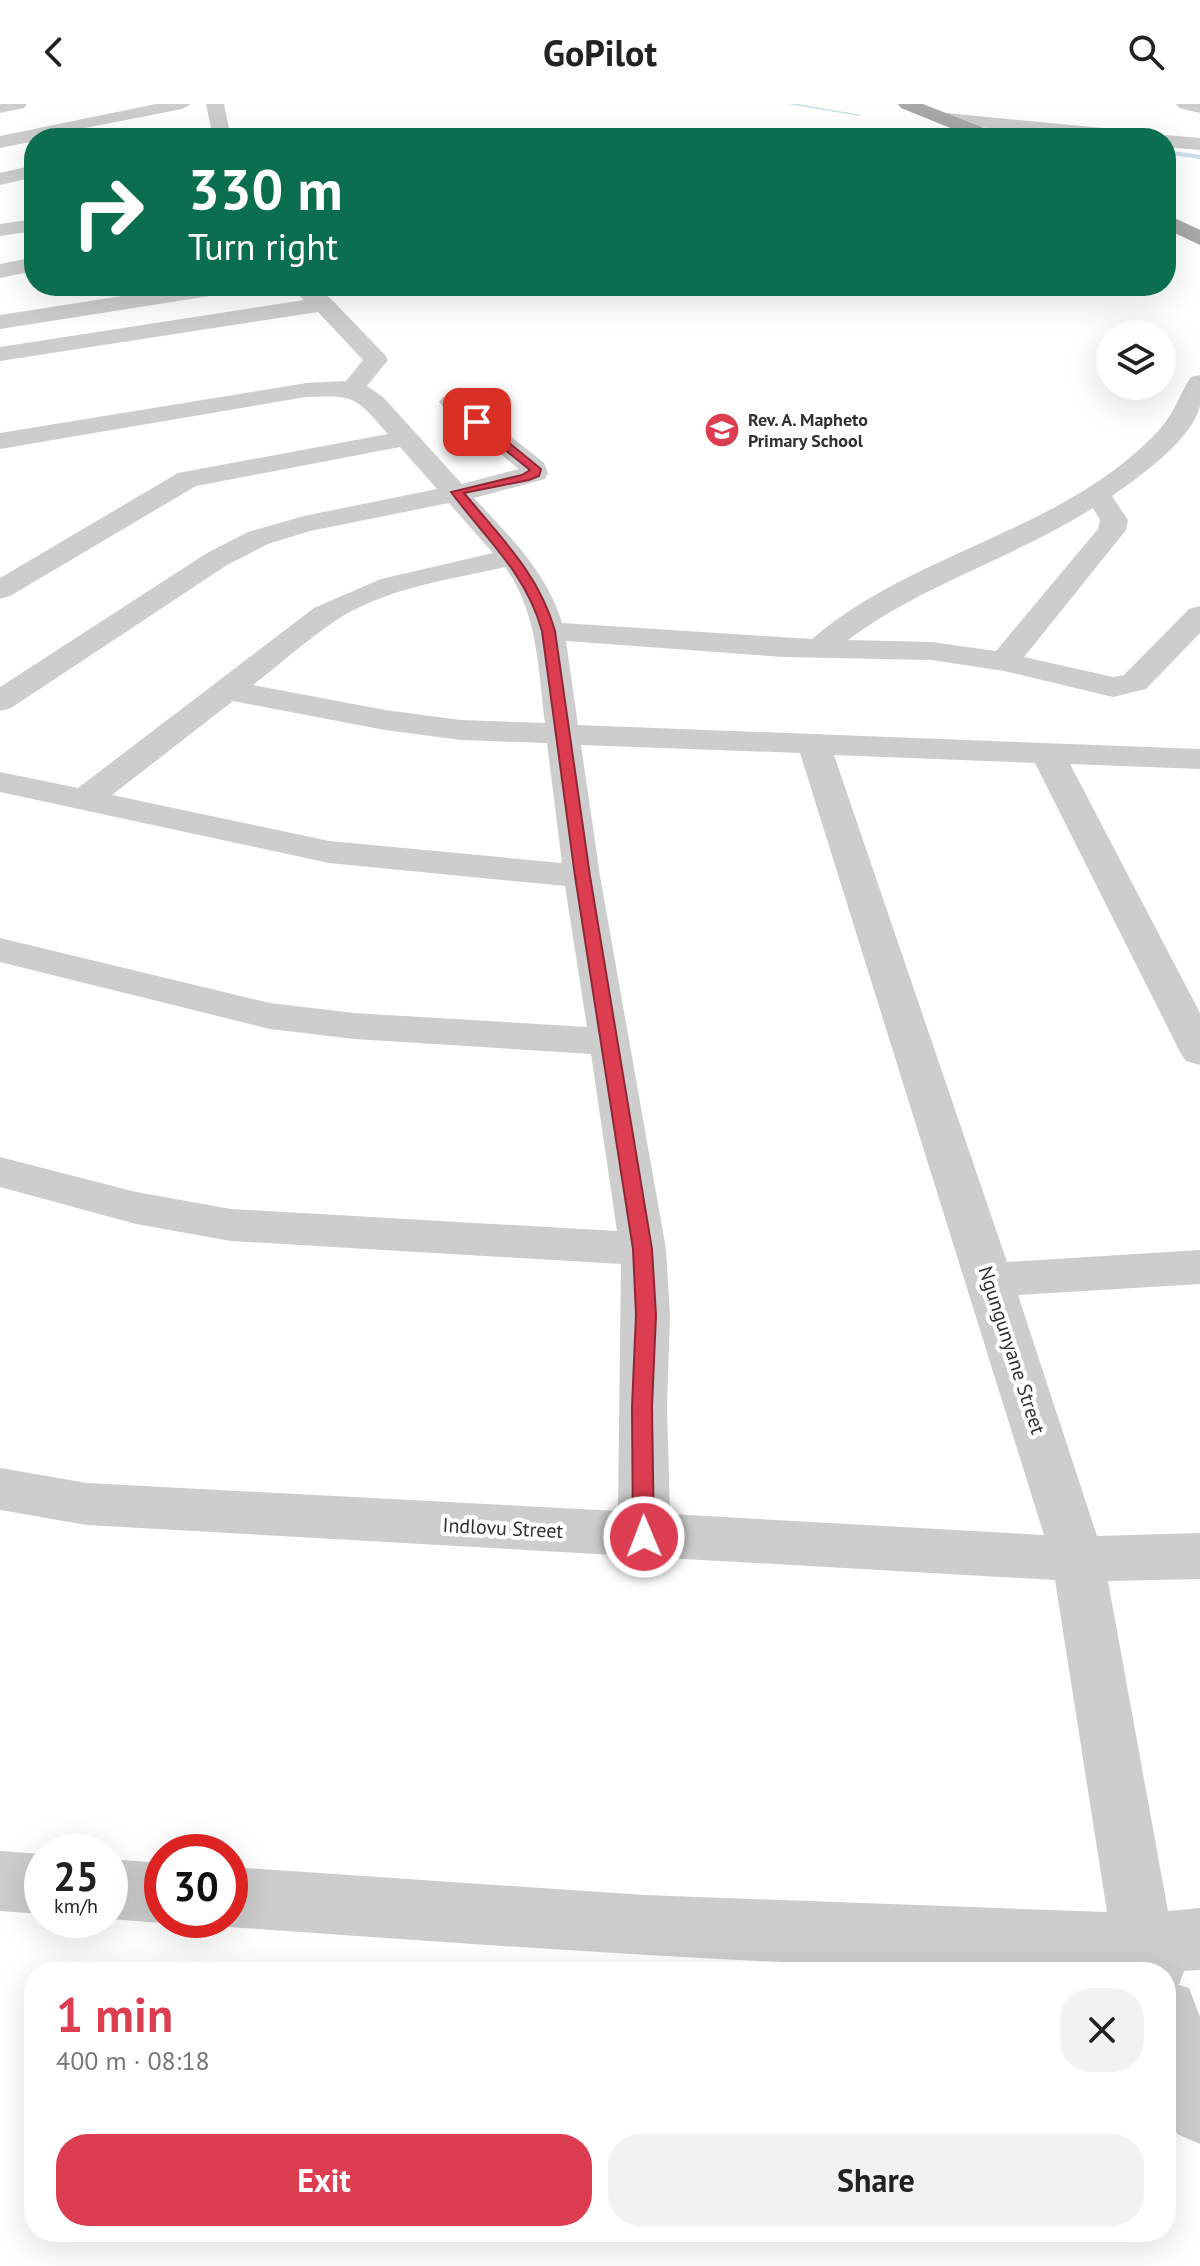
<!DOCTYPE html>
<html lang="en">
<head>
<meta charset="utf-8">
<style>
  :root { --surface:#fff; --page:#f2f2f2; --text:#222; --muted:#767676; --accent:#dc3d51 }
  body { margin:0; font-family:"PT Sans",sans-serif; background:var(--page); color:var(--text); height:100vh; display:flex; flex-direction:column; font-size:30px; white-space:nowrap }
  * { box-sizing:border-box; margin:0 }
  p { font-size:26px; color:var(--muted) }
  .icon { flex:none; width:44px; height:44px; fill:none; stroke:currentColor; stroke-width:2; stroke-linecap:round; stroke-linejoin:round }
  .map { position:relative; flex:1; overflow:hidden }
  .drawer { position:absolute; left:24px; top:1858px; width:1152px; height:280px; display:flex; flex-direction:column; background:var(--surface); border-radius:32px; box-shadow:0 8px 32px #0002 }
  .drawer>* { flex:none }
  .banner { position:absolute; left:24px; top:24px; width:1152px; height:168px; border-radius:32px; box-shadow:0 8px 32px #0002; background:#0b6e4f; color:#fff; overflow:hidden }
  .tools { position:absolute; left:1096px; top:216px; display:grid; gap:16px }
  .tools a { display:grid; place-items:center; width:80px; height:80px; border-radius:50%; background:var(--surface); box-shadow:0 8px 32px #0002; font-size:40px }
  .speed { position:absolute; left:24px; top:1730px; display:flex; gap:16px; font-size:40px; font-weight:700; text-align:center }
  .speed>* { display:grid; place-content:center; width:104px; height:104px; border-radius:50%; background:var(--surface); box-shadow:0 8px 32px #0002; line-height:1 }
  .speed small { font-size:20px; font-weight:400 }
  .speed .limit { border:12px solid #d22; background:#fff; color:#111 }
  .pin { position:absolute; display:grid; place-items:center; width:68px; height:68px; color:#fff; margin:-34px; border-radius:16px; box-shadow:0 4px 12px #0006 }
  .me { position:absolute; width:88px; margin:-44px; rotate:359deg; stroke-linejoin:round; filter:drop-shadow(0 0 6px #0008) }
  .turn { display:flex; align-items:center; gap:28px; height:168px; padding:0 32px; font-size:36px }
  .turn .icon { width:104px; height:104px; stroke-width:2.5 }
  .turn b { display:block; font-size:56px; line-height:68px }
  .round { display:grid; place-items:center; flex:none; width:84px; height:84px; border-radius:32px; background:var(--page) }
  .head { display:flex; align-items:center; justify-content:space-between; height:136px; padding:0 32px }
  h1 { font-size:48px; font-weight:800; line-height:60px; color:var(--accent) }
  .button { display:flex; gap:16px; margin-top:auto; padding:16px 32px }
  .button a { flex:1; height:92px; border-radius:32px; background:var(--accent); color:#fff; font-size:32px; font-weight:800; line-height:92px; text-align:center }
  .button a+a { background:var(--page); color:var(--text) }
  header { display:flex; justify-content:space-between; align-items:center; height:104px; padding:0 32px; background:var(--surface); font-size:36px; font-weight:800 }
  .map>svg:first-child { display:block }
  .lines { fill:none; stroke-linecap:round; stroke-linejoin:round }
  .stream { fill:#cce0ea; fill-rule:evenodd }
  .minor { fill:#cdcdcd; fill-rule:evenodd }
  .major { fill:#a8a8a8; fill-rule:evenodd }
  .route { fill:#dc3d51; stroke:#8f2835; stroke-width:2 }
  .labels { text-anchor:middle; stroke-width:8; stroke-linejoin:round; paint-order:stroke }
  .far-poi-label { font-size:18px; font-weight:bold; fill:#303030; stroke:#fff; text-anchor:start }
  .street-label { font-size:20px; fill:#303030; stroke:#fff }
</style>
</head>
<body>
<header><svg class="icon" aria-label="back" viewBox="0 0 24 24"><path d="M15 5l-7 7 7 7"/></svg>GoPilot<svg class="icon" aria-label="search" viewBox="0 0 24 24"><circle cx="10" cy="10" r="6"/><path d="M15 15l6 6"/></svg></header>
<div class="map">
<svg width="1200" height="2162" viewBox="0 0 1200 2162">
  <rect width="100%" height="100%" fill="#fff"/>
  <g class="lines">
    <path class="stream" d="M788,0h11l62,11 -2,1z
      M1024,26l44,6 3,2 -49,-5z
      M1166,46l34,5v4l-34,-5z"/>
    <path class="minor" d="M0,0h27l-3,4 -24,5z
      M156,0h35l-9,5 -148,29v3l-34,7v-12z
      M206,0h18l7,34h-18z
      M1176,0h24v9l-21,-5z
      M946,9l198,19 9,6h-67l-146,-15 -3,-4z
      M1166,31l34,3v12l-34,-3v-9h-7z
      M34,61v12l-34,8v-12z
      M34,115v12l-34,5v-12z
      M34,153v14l-34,7v-14z
      M186,182h54l-11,7 -229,36v-14z
      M290,182h24l17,13 54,56 3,5 -21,26 16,11 79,87 57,-15 -76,-62 -4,-5 4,-5h18l83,66 4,10 -3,6 -71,19c35,38 73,74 88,125l250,16c104,-89 253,-107 348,-210 14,-15 20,-36 31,-52l9,-2c0,9 0,22 0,31 -8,34 -61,71 -88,90l16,24 -2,10 -102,127 89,20 11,-2 65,-66 11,-3v27l-54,56 -33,8 -109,-26 -73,-11 -147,-3 -218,-16 12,84 622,24v20l-130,-5 130,249v52l-14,-4 -6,-9 -145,-289 -201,-8 173,507 193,-12v34l-182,11 79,241 103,-3v46l-92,2 60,330 32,-3v62l-16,1 -5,14 10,3 11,29v127l-23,-10 -11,-26v-136c-313,0 -624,-23 -936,-45l-17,-7h17v-53l415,28 462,17 -52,-332 -968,-55 -87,-15v-42l87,15 531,28 3,-247 -390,-23 -95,-17 -136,-37v-30l136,35 95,17 386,22 -26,-177 -237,-15 -84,-10 -270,-67v-24l270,65 84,10 233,14 -22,-141 -236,-23 -329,-71v-20l78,16 236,-180 67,-29 112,-26 -44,-50 -139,28 -42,13 -41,21 -216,143 -11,3v-24l207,-134 41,-21 56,-16 133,-27 -37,-42 -204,39 -186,110 -10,3v-21l178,-105 210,-39c-33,-38 -33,-39 -82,-37l-306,52v-16l306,-50 40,-2 17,-21 -45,-48 -318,49v-14l304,-47zM1093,404l7,12 -2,9 -102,122 -65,-9 -83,-2c75,-56 166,-82 245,-132zM505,463c33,46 33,102 40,156l-84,-3 -76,-10 -132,-25c27,-21 54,-45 82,-64 50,-33 113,-41 170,-54zM233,597l152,29 76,10 86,3 15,120 -233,-22 -217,-46zM581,641l219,8 244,782 -374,-21 -3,-107 3,-92 -4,-66 -66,-373z
      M0,1747l42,3v60l-42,-3z
      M110,1755l52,4v57h7l-7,3 -52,-4z"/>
    <path class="major" d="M898,0h25l76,30 2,4h-26l-74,-30z
      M1166,110l34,16v15l-34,-16z"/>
  </g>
  <path class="route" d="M473,316h8l60,49 -2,7 -10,4 -65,13c37,45 75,81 91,138l35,245 62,373 4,66 -4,92 2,130 -3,6 -7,3 -8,-3 -3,-6 -1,-130 4,-92 -3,-66 -58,-373 -33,-245c-16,-58 -56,-92 -91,-139l71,-17 8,-5 -57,-46z"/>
  <defs>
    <symbol id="school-disc" viewBox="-11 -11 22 22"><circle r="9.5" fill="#dc3d51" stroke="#fff"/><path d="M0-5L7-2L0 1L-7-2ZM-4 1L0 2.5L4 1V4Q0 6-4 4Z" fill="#fff"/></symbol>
  </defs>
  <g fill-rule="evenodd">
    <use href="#school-disc" x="702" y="306" width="40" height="40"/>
  </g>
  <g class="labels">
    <g class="far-poi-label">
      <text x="748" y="322">Rev. A. Mapheto<tspan x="748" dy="21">Primary School</tspan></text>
    </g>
    <g class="street-label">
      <text transform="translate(1012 1246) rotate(72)" y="7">Ngungunyane Street</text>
      <text transform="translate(503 1424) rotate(3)" y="7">Indlovu Street</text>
    </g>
  </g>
</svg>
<div class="tools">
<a><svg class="icon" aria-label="layers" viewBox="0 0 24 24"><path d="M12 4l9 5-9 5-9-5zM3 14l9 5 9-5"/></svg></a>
</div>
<div class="speed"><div>25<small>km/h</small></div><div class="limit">30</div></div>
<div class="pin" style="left:477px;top:318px;background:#d93025"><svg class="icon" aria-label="arrive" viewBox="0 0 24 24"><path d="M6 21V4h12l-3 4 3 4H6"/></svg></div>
<svg class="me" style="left:644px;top:1433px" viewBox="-20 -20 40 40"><circle r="17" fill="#dc3d51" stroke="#fff" stroke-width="3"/><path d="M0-11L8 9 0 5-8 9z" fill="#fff"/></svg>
<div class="banner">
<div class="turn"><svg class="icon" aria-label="right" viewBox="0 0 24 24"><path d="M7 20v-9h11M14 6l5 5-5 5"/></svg><div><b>330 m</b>Turn right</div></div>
</div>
<section class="drawer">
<div class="head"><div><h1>1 min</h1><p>400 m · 08:18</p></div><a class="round"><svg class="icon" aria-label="close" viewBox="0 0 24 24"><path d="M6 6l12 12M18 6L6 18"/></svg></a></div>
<div class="button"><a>Exit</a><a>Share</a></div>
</section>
</div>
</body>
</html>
